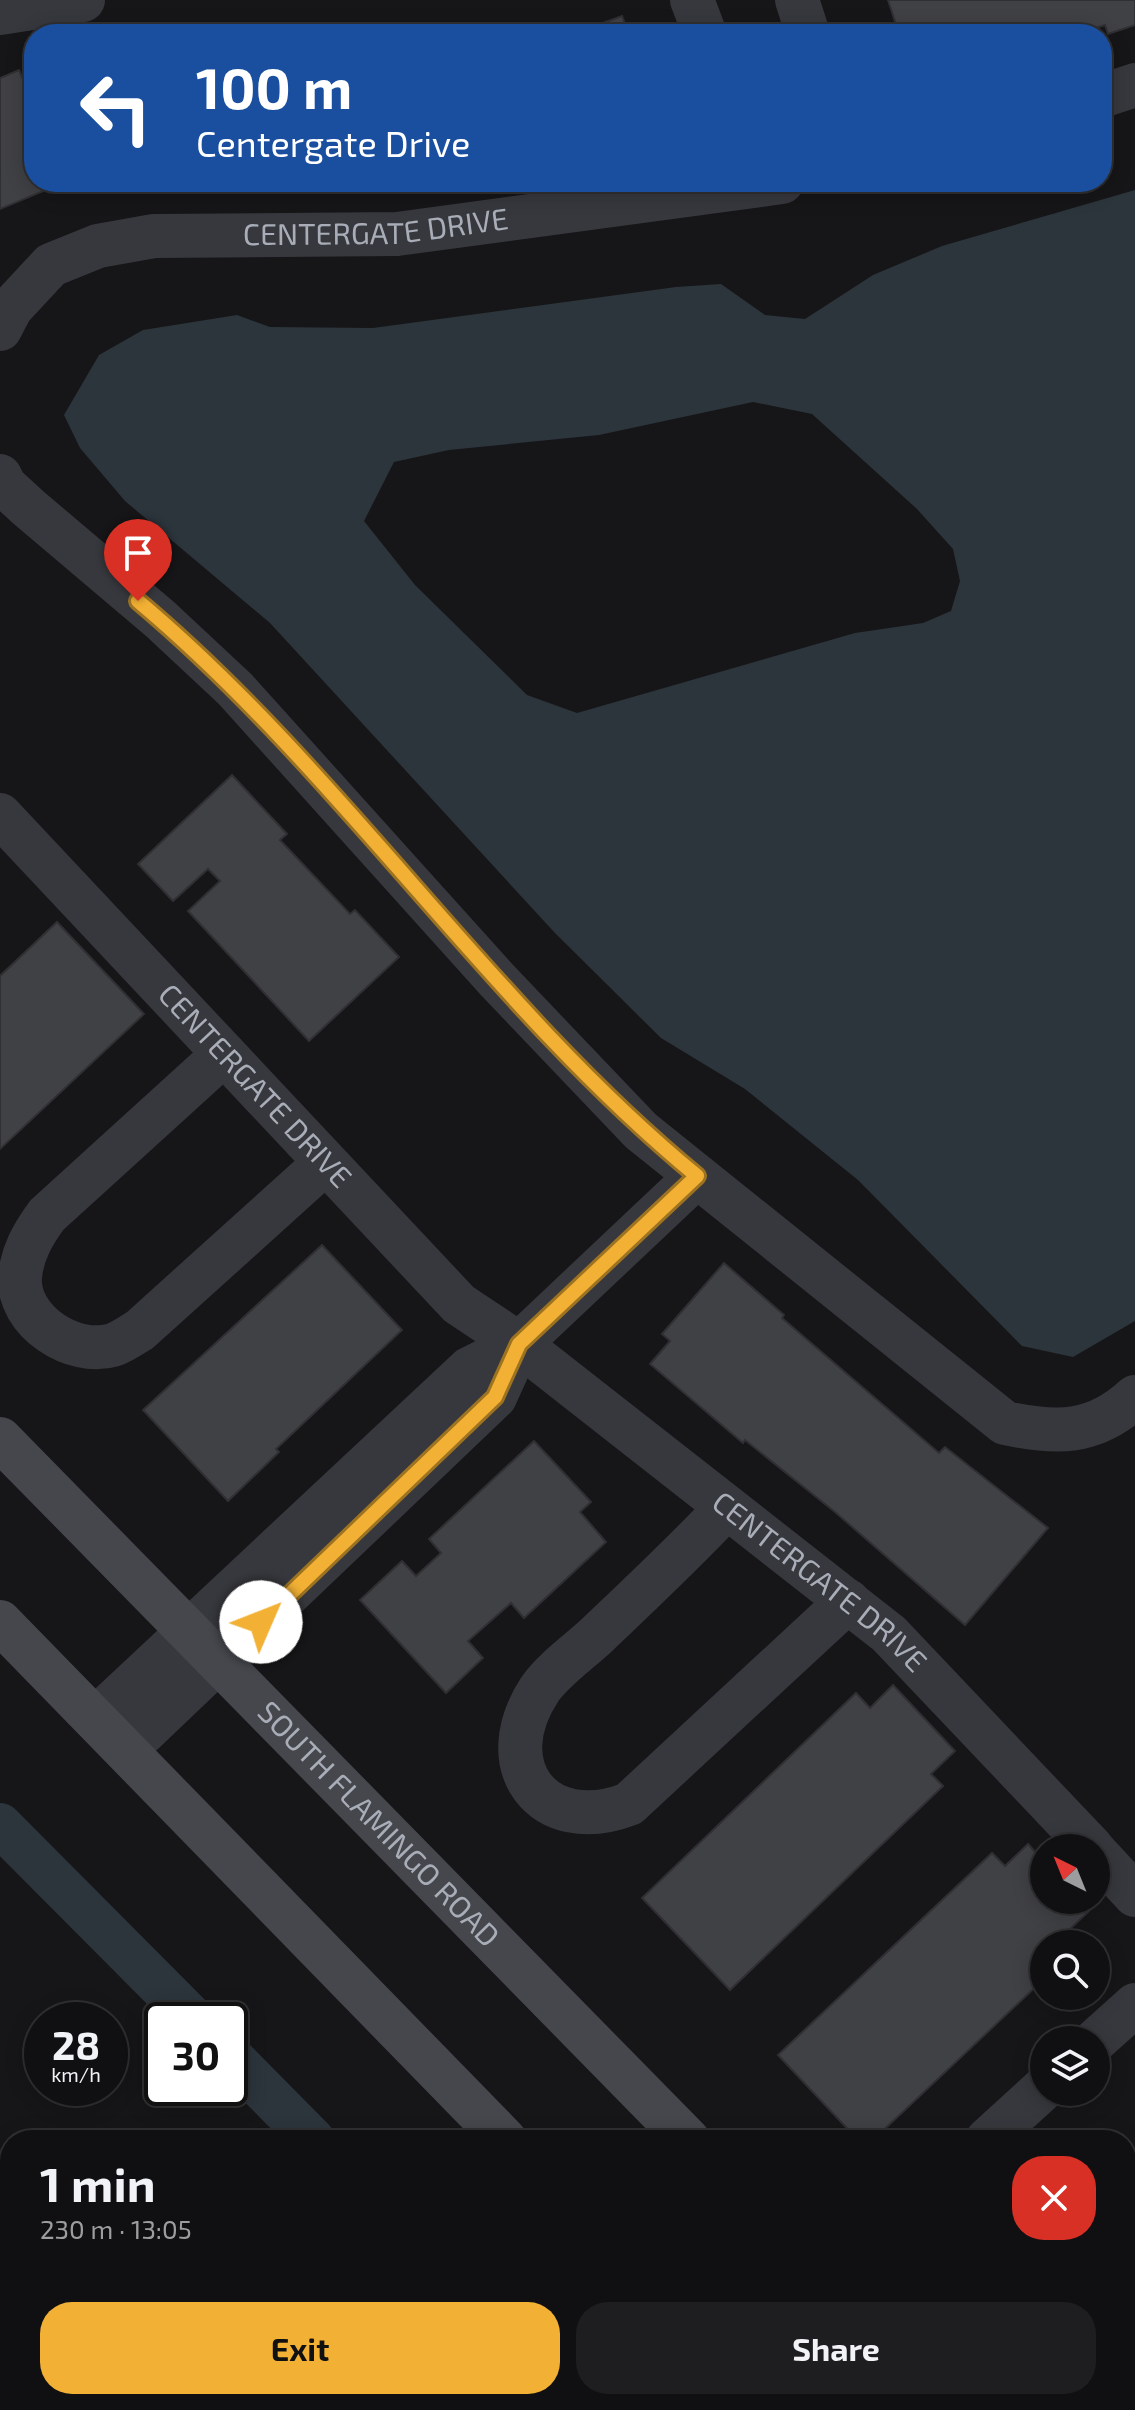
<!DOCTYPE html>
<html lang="en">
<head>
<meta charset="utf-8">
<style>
  :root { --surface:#101012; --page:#1e1e20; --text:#f1f3f6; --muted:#9c9d9f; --line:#303032; --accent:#f2b134 }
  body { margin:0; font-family:"Exo 2",sans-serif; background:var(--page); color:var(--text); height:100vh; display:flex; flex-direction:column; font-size:30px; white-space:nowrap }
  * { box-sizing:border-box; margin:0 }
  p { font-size:26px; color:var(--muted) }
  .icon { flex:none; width:44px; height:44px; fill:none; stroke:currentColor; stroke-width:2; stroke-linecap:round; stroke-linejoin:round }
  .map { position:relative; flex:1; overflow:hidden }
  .drawer { position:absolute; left:0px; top:2130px; width:1136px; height:280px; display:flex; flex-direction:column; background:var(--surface); border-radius:32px 32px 0 0; box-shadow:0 4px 20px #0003,0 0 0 2px var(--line) }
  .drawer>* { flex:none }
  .hud { position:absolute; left:24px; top:24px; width:1088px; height:168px; border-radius:32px; box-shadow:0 4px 20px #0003,0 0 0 2px var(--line); background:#1a4fa0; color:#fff; overflow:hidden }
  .needle { width:52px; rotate:317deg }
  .controls { position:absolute; left:1030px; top:1834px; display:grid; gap:16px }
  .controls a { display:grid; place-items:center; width:80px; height:80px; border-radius:50%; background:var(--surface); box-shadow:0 4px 20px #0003,0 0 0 2px var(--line); font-size:40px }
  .speed { position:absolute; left:24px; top:2002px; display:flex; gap:16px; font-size:40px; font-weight:700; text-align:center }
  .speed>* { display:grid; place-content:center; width:104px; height:104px; border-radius:50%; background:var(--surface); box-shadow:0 4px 20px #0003,0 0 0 2px var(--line); line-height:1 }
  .speed small { font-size:20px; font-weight:400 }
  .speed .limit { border:4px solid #111; border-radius:12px; background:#fff; color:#111 }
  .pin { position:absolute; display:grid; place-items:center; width:68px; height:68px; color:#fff; margin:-82px -34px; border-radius:50% 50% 50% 0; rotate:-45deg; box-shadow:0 0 8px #0007 }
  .pin .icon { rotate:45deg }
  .me { position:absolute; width:88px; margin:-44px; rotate:46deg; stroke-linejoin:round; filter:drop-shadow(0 0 6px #0008) }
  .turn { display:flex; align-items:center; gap:28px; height:168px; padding:0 40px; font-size:36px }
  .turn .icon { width:104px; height:104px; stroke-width:2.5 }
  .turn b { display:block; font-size:56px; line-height:68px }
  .round { display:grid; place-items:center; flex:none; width:84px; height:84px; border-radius:32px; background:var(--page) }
  .headline { display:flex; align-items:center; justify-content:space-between; height:136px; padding:0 40px }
  h1 { font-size:48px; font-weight:700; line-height:60px }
  .action { display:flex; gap:16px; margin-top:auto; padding:16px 40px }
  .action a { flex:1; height:92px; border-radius:32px; background:var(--accent); color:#111; font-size:32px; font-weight:700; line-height:92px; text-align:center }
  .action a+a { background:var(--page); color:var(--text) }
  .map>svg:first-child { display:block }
  .water { fill:#2c353c; fill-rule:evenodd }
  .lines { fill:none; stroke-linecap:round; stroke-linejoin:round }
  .canal { stroke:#2c353c; stroke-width:44 }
  .building { fill:#404145; stroke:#303034; stroke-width:2 }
  .street { stroke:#37383d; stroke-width:44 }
  .secondary { stroke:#45474d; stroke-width:44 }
  .route-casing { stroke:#9d7322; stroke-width:20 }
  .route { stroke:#f2b134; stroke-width:14 }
  .labels { text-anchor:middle; stroke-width:8; stroke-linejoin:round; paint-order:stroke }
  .street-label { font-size:30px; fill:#a8adb8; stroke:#111113 }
</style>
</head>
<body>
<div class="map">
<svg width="1135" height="2410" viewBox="0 0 1135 2410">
  <rect width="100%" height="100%" fill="#161618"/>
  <path class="water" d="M1135,190v1131l-62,36 -51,-11 -164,-166 -113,-91 -84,-51 -106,-105 -285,-310 -145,-122 -45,-53 -16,-33 35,-60 44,-25 94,-15 33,12 103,1 303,-41 45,-3 44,31 40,4 68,-44 69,-29zM753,402l59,12 105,95 36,40 7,32 -9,30 -28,12 -68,10 -278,80 -50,-18 -112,-110 -51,-64 30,-59 55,-12 150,-15z"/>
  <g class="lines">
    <path class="canal" d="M0,1825l194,195
      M230,2056l83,84
      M543,2400l8,10"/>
  </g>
  <path class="building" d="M888,0h247v25l-27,9 -3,-9 -29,9h-177z
    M622,16l7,18h-139l113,-11z
    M19,70l15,35v77h31l-65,27v-131z
    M232,775l55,59 -7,6 70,74 5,-4 44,47 -90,84 -121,-130 32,-30 -12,-12 -35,32 -35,-37z
    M57,922l87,92 -144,135v-173z
    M322,1245l80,85 -126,119 3,3 -51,49 -85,-91z
    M724,1263l60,52 -2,3 157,135 6,-6 103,81 -83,97 -130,-113 -90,-72 -2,3 -93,-79 20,-23 -8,-7z
    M534,1441l57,61 -11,10 26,30 -82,76 -13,-15 -43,38 15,17 -37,35 -86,-93 42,-39 14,15 25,-23 -12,-14z
    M893,1685l62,66 -24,23 12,12 -213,204 -88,-92 214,-205 14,15z
    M1028,1844l16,18v38h36l10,10 -23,22 12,12h-35v35l-171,161h-15l-80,-85 214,-202 13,13z
    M10,2203v92l-10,5v-92z
    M10,2337v63h53v10h-63v-72z"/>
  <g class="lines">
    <g class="street">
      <path d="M692,0l13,34"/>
      <path d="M797,0l11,34"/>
      <path d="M0,13l83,-13"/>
      <path d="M1102,96l33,-11"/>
      <path id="s1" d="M0,329l11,-21 40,-43 47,-19 56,-10 243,-2 385,-52"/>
      <path d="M0,476l5,10 24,22 131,111 75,70 262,291 144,151 364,292c51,11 89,12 130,-26"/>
      <path id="s2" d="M0,815l459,489 60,40 370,290 203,214"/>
      <path d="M224,1054l-177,161c-14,19 -25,38 -27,62 -3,44 53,80 93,68 9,-3 19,-10 27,-15l185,-167"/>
      <path d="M727,1507c-41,44 -86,86 -130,128 -18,17 -43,34 -57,54 -51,77 3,148 89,115l219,-203"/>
      <path d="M96,1718l373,-349 50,-25 178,-168"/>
      <path d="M126,1749l369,-352 24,-53"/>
      <path d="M1096,1853l39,42"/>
      <path d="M1096,2040l39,-35"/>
      <path d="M987,2140l57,-52"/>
      <path d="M1126,2259l9,-8"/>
    </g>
    <g class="secondary">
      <path id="s3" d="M0,1439l688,701"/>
      <path d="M0,1622l505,518"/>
      <path d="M758,2400l10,10"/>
      <path d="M940,2400l10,10"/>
    </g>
  </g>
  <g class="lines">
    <defs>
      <path id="route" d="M138,601c205,172 352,405 559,575l-178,168 -24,53 -234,225"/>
    </defs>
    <use href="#route" class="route-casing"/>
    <use href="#route" class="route"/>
  </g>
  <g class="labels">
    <g class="street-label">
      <text dy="10" stroke="none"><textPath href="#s1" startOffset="412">CENTERGATE DRIVE</textPath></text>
      <text dy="10" stroke="none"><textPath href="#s2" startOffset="372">CENTERGATE DRIVE</textPath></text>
      <text dy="10" stroke="none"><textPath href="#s2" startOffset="1126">CENTERGATE DRIVE</textPath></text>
      <text dy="10" stroke="none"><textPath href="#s3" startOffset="540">SOUTH FLAMINGO ROAD</textPath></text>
    </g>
  </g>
</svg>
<div class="controls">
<a><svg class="needle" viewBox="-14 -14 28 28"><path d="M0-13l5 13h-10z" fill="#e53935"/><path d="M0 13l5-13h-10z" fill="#9c9d9f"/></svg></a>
<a><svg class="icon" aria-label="search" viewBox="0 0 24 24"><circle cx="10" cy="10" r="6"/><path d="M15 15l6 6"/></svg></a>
<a><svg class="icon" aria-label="layers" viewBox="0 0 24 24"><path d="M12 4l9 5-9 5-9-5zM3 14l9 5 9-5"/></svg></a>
</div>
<div class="speed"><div>28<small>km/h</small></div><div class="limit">30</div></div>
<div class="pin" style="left:138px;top:601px;background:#d93025"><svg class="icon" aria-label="arrive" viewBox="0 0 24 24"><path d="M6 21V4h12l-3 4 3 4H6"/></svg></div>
<svg class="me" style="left:261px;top:1622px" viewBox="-20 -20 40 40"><circle r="19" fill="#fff"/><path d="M0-13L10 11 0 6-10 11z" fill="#f2b134"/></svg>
<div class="hud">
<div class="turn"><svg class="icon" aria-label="left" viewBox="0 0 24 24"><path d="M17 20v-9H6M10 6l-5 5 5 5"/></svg><div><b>100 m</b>Centergate Drive</div></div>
</div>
<section class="drawer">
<div class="headline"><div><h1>1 min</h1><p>230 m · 13:05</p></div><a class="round" style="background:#d93025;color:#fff"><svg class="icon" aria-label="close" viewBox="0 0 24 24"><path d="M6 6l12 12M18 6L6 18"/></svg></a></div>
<div class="action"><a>Exit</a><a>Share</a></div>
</section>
</div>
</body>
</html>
